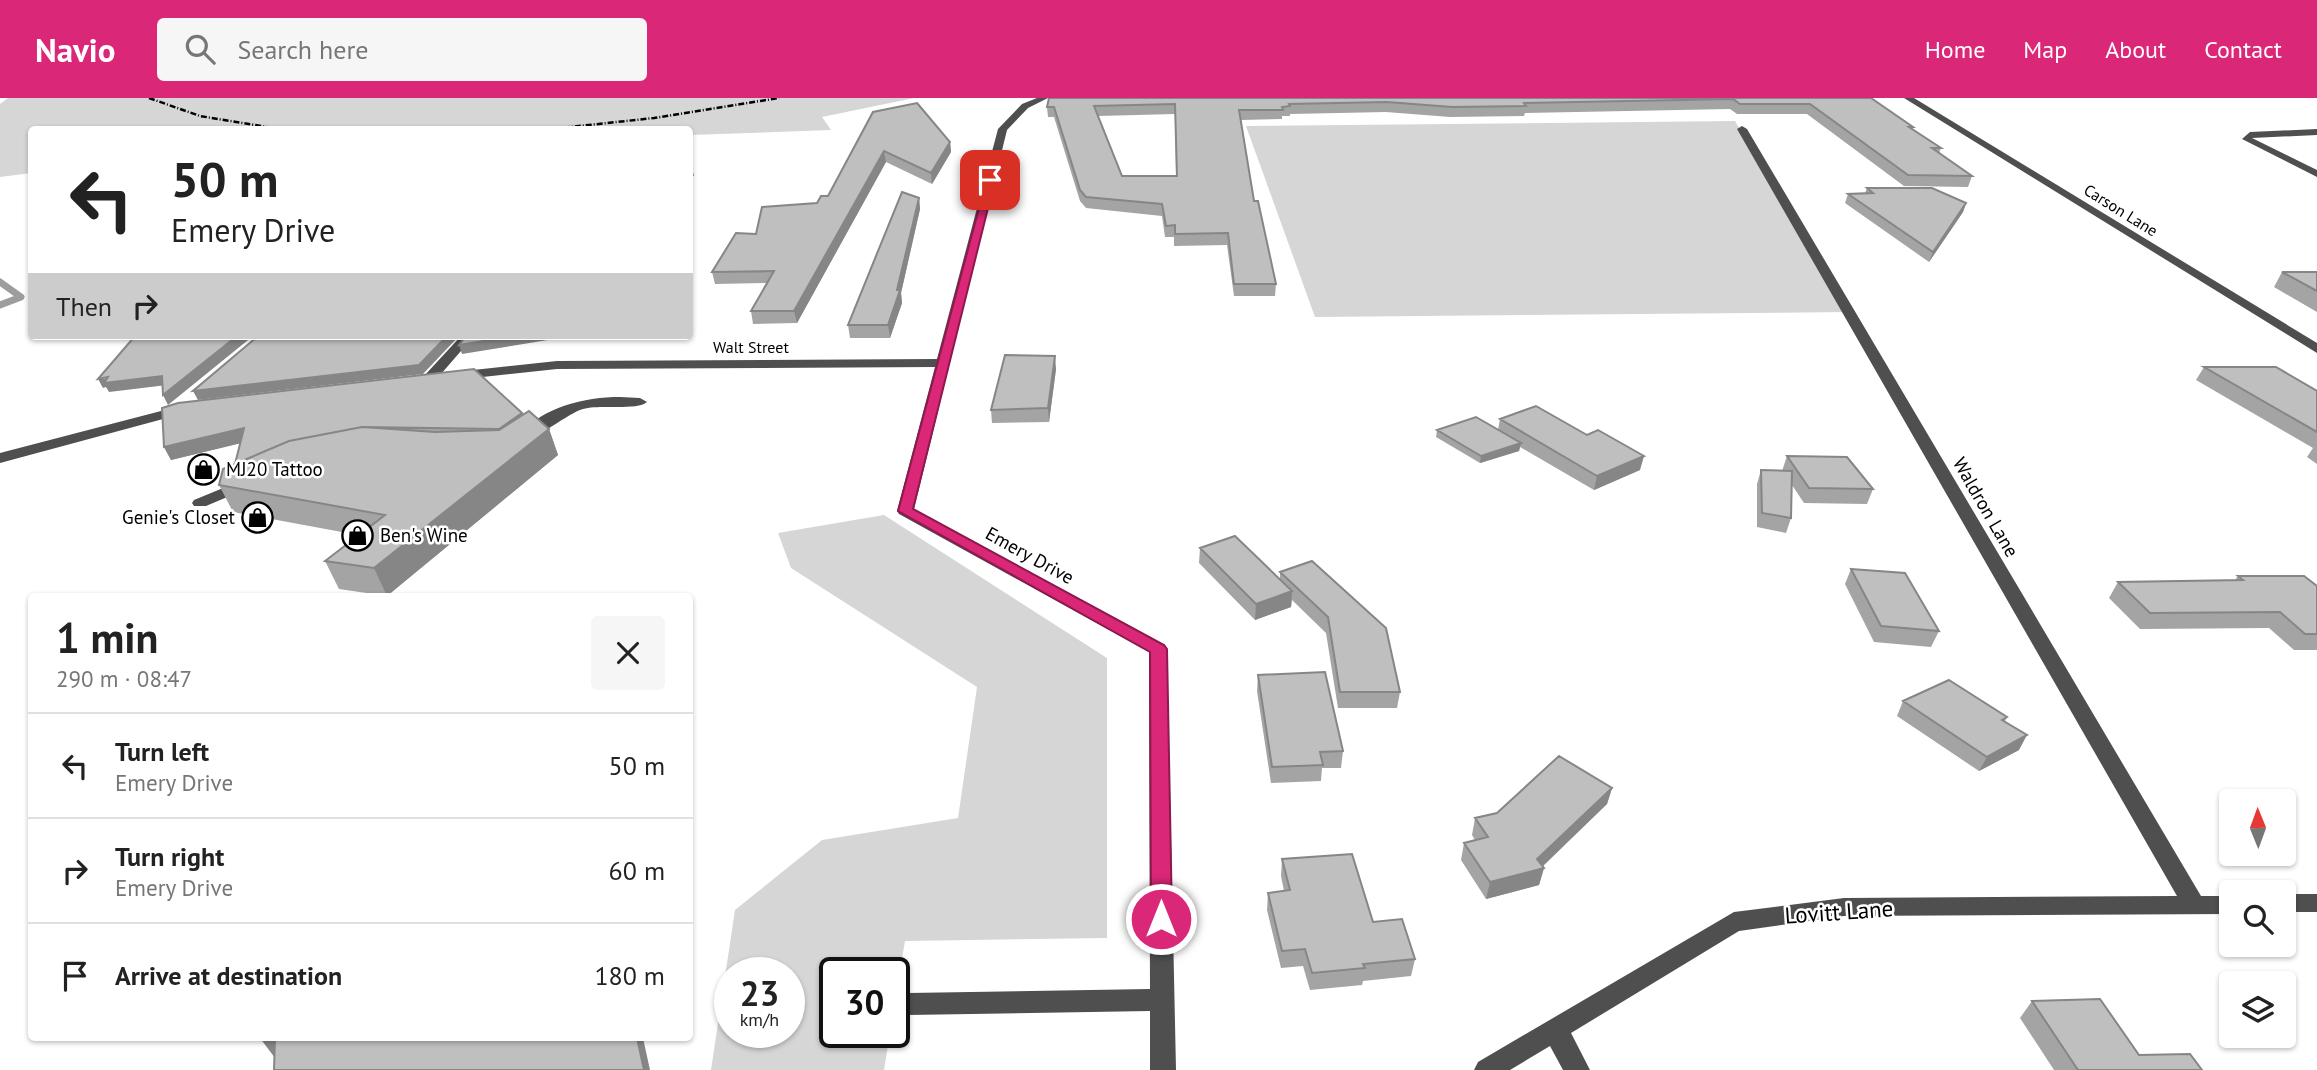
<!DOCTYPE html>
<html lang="en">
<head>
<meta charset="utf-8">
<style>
  :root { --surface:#fff; --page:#f6f6f6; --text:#222; --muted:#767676; --line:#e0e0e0; --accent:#db2777 }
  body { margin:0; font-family:"PT Sans",sans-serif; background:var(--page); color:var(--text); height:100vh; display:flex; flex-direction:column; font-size:26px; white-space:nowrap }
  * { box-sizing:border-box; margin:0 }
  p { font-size:23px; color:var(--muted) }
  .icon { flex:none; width:38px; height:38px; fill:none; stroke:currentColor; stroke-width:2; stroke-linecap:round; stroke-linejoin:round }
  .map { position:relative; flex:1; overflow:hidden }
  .drawer { position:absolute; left:28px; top:495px; width:665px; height:448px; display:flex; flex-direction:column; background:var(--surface); border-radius:7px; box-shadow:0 2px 5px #0004 }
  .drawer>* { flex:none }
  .guide { position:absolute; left:28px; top:28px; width:665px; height:214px; border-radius:7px; box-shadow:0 2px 5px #0004; background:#fff; color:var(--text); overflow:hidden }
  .needle { width:46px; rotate:359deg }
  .buttons { position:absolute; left:2219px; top:691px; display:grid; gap:14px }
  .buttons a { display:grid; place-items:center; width:77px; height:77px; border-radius:7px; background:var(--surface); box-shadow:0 2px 5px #0004; font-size:35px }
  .speed { position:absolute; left:714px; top:859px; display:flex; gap:14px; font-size:35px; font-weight:700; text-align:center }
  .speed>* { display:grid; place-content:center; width:91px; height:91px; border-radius:50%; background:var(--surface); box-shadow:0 2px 5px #0004; line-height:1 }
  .speed small { font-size:18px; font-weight:400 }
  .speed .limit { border:4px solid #111; border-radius:10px; background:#fff; color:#111 }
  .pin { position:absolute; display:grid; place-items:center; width:60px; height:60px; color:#fff; margin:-30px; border-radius:14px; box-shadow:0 4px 10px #0006 }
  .me { position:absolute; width:77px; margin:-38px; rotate:0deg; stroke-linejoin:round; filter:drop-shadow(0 0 5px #0008) }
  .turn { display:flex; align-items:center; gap:24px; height:147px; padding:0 28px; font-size:32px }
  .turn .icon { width:91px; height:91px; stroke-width:2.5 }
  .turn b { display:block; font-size:49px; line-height:60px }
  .then { display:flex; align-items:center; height:66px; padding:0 28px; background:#0003; gap:14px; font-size:26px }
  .round { display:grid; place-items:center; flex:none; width:74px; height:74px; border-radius:7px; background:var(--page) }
  .summary { display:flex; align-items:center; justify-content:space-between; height:119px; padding:0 28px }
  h1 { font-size:42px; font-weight:700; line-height:52px }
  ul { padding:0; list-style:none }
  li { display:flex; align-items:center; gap:21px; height:105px; padding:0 28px; border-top:2px solid var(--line) }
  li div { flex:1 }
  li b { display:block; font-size:26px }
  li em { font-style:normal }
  header { display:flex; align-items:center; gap:42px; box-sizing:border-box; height:98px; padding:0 35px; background:var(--accent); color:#fff }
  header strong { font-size:33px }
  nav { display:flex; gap:38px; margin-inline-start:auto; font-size:24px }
  .search { width:490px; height:63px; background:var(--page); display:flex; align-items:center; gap:18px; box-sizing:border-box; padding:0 24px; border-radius:7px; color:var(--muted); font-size:26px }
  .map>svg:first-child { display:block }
  .green { fill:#d6d6d6; fill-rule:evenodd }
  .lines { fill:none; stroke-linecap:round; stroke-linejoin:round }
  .stream { stroke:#9d9d9d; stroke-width:7 }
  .minor { fill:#4f4f4f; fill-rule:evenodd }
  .rail { stroke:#000; stroke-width:2.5; stroke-dasharray:6 2 1 2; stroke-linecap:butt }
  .wall { fill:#a4a4a4; fill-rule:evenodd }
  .shaded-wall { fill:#868686 }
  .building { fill:#bfbfbf; stroke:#868686; stroke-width:2; fill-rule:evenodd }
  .route { fill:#db2777; stroke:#8e194d; stroke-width:2 }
  .labels { text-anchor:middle; stroke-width:5; stroke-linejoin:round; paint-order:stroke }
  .far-street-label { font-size:16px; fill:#000; stroke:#fff }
  .poi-label { font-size:19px; fill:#000; stroke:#fff; text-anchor:start }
  .street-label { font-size:19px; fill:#000; stroke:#fff }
  .near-street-label { font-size:23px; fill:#000; stroke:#fff }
</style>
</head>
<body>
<header>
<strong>Navio</strong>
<div class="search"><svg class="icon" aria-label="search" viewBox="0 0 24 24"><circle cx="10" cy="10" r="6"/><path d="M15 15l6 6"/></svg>Search here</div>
<nav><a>Home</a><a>Map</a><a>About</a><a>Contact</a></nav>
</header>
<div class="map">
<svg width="2317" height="972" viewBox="0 0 2317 972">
  <rect width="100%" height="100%" fill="#fff"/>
  <path class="green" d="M8,0h906l-92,19 9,13 -141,5v-5h-658l-1,43 -31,4v-73z
    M1735,23l113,191 -533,5 -69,-191z
    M884,417l223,143v280l-202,3 -11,65v-33h-59v59l55,1 -6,37h-173l24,-160 87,-70 136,-22 19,-131 -186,-119 -13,-35zM730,875h59v59h-59z"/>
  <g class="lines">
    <path class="stream" d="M0,184l21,15 -21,8"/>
    <path class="minor" d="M1037,0h11l-20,10 -21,22 -93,379 251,136 2,4 9,421h-26v-59l-242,4 -9,-3 -4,-8 4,-8 9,-3 242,-4 -1,-337 -250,-138 -2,-3 38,-144 -378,2 -102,11 -7,-4 7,-4 102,-11 380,-2 61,-230 24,-25z
      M1904,0h10l403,245v10z
      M1742,28l5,3 454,767h30v18l-387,2 -105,15 -168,102 19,37h-27l-13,-24 -40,24h-36l4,-8 256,-150 110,-14 333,-2 -440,-767z
      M2317,31v6l-65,3 65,32v7l-75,-38 8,-7z
      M461,238h13l-40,46h-10v-6z
      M620,299l20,1 7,4c-10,9 -47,2 -64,7 -17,5 -48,33 -62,29l-2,-3c24,-28 65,-38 101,-38z
      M184,307l5,1v6l-189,51v-10z
      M245,381l8,5 -2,3 -45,19h-12l-2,-3 2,-3z
      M2284,796h33v18h-33z"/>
    <path class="rail" d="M149,0l51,18 85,14
      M542,32l112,-12 125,-20"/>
  </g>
  <path class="wall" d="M1049,0h822l42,29v2l28,19 -2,5 33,23 -4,11 -64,-1 -97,-72h-70l-7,-5 -205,4 -1,3 -74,1 -64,-5 -96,2v2h-8v3l-41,1 13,81 22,83 -1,12h-41l-7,-51 -53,1v-9h-9l-3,-21 -76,-8 -6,-7 -26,-84h-6l-1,-10zM1175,16l1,62h-54l-24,-60z
    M873,14l77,30 1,10 -19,32 -46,-22 -89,161 -44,1 -2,-13 16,-28 -52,1 -3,-12 44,-38 61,-31 11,-7z
    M1867,90l99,15 -3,9 -34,50 -84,-59 3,-9 17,-1z
    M919,100l1,11 -19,84 1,10 -12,35h-40l-2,-13z
    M2282,174h35v40l-43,-25z
    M2204,269l113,24v73l-10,-7 6,-9 -117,-68z
    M1056,271l-7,53 -57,1 -1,-13z
    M522,317l27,14 9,26 -171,141 -48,-7 -14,-28 33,-26 -125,-23 -14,-27 16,-21 5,-21 -69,17 -7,-13z
    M1500,321l140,51 -46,20 -74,-43 -1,4 -39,12 -44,-26 1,-7h61z
    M1787,358l86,33 -6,15 -63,-1 -12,-18 -1,33 -5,15 -29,-6v-43l4,-14 21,1z
    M1200,450l80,31v-7l32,-11 88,131 -3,16h-59l-12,-75 -34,-33 -1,7 -36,13 -56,-57z
    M1851,471l88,62 -8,16 -57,-5 -29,-58z
    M2238,478l79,10v64h-23l-25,-22 -129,1 -31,-31 9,-16 117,-2z
    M1258,577l85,76 -2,17h-19l-1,13 -50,2 -14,-92z
    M1903,603l104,16 -2,4 14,29 -40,21 -82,-55z
    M1612,690l-5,16 -65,62 2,2 -5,17 -53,14 -25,-39 3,-17 11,-3 -3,-5 3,-17z
    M1282,761l91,63 42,37 -4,17 -48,5 -1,4 -52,5 -7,-24 -22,2 -14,-58 1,-17 16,-2 -3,-15z
    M2032,903l107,54 63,15h-148l-34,-52z"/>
  <path class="shaded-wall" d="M950,44l1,10 -19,32 -1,-11z
    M884,53l2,11 -89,161 -3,-12z
    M692,70l2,8h-4v-7z
    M919,100l1,11 -19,84 1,10 -12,35 -2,-13z
    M1966,105l-3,9 -34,50 4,-10z
    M691,176l2,8 -3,5v-11z
    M237,238h16l-85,69 -5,-10z
    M447,238h12l-36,38 -225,26 -5,-9z
    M514,238h58l-110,18 -3,-9z
    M1055,258l1,13 -7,53 -1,-14z
    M162,278l5,9 -58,7 -3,-5 -3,1 -5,-9z
    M244,330l6,13 -79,19 -7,-13z
    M549,331l9,26 -171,141 -13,-28z
    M1521,345l-2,8 -39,12 1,-7z
    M1644,358l-4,14 -46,20 3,-14z
    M1292,493l-1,16 -36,13 1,-16z
    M2027,637l-8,15 -40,21 8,-14z
    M1612,690l-5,16 -68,66 5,-2 -5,17 -53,14 4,-17 47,-23z
    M260,940h29l-14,20z
    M637,940h6l7,32h-6z"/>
  <path class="building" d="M1049,0h822l42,29h-4l32,21h-9l40,28 -64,-1 -98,-71h-70l-7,-5 -209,4 2,3 -74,1 -65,-5 -98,2 1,2 -8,1 1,3h-44l15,91h4l18,83h-42l-6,-51 -53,1v-9l-9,1 -4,-22 -76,-7 -6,-7 -26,-83h-7zM1175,6l2,72h-55l-28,-70z
    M917,5l33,39 -19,31 -47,-22 -90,160h-43l23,-40 -62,1 24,-39 20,1 6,-27 55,-4 4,-7h7l45,-84z
    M1867,90h65l34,15 -33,49 -85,-58 25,-1z
    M902,94l17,6 -22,92h3l-12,35h-40z
    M2282,174h35v19z
    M135,238h102l-74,59 -1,-19 -58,7 4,-6 -10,2z
    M258,238h189l-28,29 -226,26z
    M466,238h48l-55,9z
    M1005,257l50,1 -7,52 -57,2z
    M2204,269h72l41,24v41z
    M474,271l48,44 -23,16 -137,-2 -73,14 -54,23 9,-36 -80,19 -2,-39 16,-5z
    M1536,308l51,29 11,-5 46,26 -47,20 -97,-57z
    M529,313l20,18 -175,139 -49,-7 60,-46 -166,-30 4,-16 66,-28 73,-14 73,5 64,-2z
    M1476,319l45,26 -40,13 -44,-26z
    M1787,358l60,1 26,32 -64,-1z
    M1761,372l31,1 -1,47 -29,-5z
    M1235,438l57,55 -36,13 -56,-56z
    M1312,463l74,67 14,64h-60l-12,-75 -48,-45z
    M1851,471l54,4 34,58 -58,-5z
    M2238,478h66l13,10v48h-12l-25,-22 -130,1 -32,-31 125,-2z
    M1325,574l18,79 -23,1 3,13 -51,2 -14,-92z
    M1949,582l58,37 -5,3 25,15 -40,22 -84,-56z
    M1559,658l53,32 -75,71 7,9 -54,14 -26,-39 24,-6 -13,-19 22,-5z
    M1352,756l21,68 29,-3 13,40 -52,5 2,4 -53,5 -7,-24 -23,2 -14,-58 22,-3 -8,-31z
    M2100,901l39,56 51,-1 12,16h-124l-46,-69z
    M275,940h362l7,32h-370z"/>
  <path class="route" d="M987,80l8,2 -82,329 251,136 3,4 5,270 -3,6 -8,3 -7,-3 -3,-6 -1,-267 -252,-141z"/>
  <defs>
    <symbol id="shop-ring" viewBox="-11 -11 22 22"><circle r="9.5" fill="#fff" stroke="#000" stroke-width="1.5"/><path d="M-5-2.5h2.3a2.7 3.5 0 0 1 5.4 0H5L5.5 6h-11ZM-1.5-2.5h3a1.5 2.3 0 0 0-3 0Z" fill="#000"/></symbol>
  </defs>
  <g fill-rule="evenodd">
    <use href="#shop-ring" x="186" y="354" width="35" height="35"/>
    <use href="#shop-ring" x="240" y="402" width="35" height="35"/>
    <use href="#shop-ring" x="340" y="420" width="35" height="35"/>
  </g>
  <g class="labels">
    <g class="far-street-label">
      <text transform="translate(2121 112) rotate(32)" y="6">Carson Lane</text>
      <text x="751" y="255">Walt Street</text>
    </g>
    <g class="poi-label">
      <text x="226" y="378">MJ20 Tattoo</text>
      <text x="235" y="426" text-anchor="end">Genie's Closet</text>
      <text x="380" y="444">Ben's Wine</text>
    </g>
    <g class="street-label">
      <text transform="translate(1986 409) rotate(60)" y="7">Waldron Lane</text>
      <text transform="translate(1030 457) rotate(29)" y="7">Emery Drive</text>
    </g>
    <g class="near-street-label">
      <text transform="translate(1839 814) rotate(-4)" y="8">Lovitt Lane</text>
    </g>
  </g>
</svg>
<div class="buttons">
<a><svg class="needle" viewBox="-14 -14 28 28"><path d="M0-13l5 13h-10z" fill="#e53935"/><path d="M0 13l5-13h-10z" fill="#767676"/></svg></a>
<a><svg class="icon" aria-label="search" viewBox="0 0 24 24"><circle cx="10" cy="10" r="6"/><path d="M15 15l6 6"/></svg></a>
<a><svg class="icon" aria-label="layers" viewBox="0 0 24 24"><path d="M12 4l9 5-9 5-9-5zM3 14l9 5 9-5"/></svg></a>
</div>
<div class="speed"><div>23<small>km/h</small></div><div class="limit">30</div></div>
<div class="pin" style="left:990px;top:82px;background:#d93025"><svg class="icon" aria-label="arrive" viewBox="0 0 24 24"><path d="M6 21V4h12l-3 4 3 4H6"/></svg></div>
<svg class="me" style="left:1161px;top:821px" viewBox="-20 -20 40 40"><circle r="17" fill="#db2777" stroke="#fff" stroke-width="3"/><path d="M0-11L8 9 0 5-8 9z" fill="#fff"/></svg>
<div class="guide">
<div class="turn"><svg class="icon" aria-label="left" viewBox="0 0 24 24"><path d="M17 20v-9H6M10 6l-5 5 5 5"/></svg><div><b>50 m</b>Emery Drive</div></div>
<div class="then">Then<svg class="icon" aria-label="right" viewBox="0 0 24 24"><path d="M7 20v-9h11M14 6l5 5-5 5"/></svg></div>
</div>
<section class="drawer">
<div class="summary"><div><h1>1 min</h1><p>290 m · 08:47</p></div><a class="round"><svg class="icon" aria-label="close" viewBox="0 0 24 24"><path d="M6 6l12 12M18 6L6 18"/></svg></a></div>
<ul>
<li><svg class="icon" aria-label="left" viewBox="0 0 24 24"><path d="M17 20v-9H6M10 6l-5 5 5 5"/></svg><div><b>Turn left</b><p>Emery Drive</p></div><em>50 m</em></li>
<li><svg class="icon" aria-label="right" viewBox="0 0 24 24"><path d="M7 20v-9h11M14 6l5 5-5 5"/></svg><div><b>Turn right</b><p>Emery Drive</p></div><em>60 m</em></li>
<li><svg class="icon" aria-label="arrive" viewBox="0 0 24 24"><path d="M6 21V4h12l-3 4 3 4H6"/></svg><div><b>Arrive at destination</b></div><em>180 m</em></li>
</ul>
</section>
</div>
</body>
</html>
